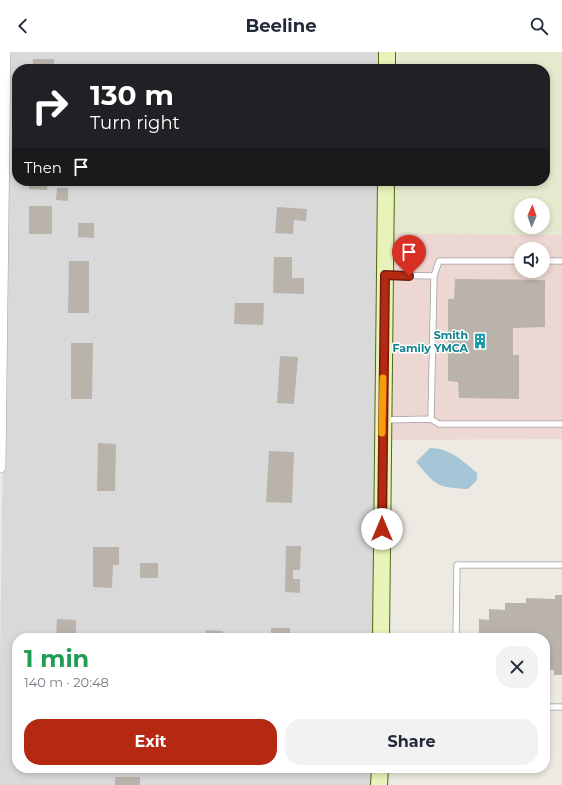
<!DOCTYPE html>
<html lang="en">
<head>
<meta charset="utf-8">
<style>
  :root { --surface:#fff; --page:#f2f2f3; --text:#1f2937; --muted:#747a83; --accent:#b52812 }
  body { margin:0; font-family:Montserrat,sans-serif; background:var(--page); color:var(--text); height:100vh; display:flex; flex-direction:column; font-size:15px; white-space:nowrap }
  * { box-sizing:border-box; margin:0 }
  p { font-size:13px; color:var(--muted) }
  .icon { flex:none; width:22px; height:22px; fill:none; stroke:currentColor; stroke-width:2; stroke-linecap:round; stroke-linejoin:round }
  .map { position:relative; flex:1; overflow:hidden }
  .side { position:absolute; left:12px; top:581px; width:538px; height:140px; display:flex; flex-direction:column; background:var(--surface); border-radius:16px; box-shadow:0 2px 6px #0003 }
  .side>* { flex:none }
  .hud { position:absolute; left:12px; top:12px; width:538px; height:122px; border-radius:16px; box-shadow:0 2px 6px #0003; background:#202124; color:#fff; overflow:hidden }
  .needle { width:26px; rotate:2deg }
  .fabs { position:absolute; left:514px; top:146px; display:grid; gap:8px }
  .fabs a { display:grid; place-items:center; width:36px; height:36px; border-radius:50%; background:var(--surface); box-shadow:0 2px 6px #0003; font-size:20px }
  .pin { position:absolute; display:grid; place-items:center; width:34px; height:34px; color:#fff; margin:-41px -17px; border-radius:50% 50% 50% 0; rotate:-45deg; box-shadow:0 0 4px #0007 }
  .pin .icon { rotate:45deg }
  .me { position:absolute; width:44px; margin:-22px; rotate:0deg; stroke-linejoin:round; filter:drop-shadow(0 0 3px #0008) }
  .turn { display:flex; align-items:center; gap:14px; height:84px; padding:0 12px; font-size:18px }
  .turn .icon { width:52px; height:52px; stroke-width:2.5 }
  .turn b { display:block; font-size:28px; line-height:34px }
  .then { display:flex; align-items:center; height:38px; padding:0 12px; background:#0003; gap:8px; font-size:15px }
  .round { display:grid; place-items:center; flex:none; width:42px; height:42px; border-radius:16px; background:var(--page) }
  .headline { display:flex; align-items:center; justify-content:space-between; height:68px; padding:0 12px }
  h1 { font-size:24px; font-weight:700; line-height:30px; color:#1e9e55 }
  .cta { display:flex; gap:8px; margin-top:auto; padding:8px 12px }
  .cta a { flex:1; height:46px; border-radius:16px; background:var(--accent); color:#fff; font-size:16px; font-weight:700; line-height:46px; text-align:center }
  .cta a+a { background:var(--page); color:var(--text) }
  header { display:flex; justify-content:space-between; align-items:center; height:52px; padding:0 12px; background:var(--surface); font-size:18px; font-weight:700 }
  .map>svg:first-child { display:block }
  .residential { fill:#dad9d9 }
  .commercial { fill:#ecd7d2; fill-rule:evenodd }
  .farmland { fill:#e4eace; fill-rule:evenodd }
  .water { fill:#a6c5d6 }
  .building { fill:#b9b3ac }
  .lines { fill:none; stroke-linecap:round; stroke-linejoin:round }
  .lane-casing { stroke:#a0a0a0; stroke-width:7 }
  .street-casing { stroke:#a0a0a0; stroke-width:12 }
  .secondary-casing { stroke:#51670e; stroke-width:18 }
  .lane { stroke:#fff; stroke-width:5.5 }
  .street { stroke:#fff; stroke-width:11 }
  .secondary { stroke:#e8f3b9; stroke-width:16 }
  .route-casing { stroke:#761a0c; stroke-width:10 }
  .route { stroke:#b52812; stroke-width:7 }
  .slow { stroke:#f59e0b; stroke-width:7 }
  .labels { text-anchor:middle; stroke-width:3; stroke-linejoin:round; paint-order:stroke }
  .culture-label { font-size:11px; font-weight:bold; fill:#0d838f; stroke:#fff; text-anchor:end }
</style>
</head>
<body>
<header><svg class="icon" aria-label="back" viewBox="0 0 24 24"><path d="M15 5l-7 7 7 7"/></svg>Beeline<svg class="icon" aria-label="search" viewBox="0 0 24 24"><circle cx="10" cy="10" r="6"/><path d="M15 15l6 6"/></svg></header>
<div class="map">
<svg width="562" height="733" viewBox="0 0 562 733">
  <rect width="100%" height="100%" fill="#eceae2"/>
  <path class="residential" d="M8,0h377v17h-368v112h367l-5,457h-362v130h361v17h-378v-120z"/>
  <path class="commercial" d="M389,181l173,2v204l-176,1zM521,197h22v22h-22z"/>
  <path class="farmland" d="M397,0h165v183l-173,-2 2,-52h154v-112h-149zM521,153h22v22h-22z"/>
  <path class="water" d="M430,396c20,0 33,13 47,25v7l-9,9c-33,-2 -31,-3 -52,-27z"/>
  <path class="building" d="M33,7h21v10h-21z
    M29,129h19l-1,9 -18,-1z
    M57,136h11v13l-12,-1z
    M29,154h23v28h-23z
    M277,155l30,2 -1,12 -12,-1 -1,14 -18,-1z
    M78,171h16v15l-16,-1z
    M274,205h18v21h12v16l-31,-1z
    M69,209h20v52h-21z
    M455,227l90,1v47l-32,1v27h6v44l-60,-1 -1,-16 -10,-1v-82h6z
    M235,251h29l-1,22 -29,-1z
    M71,291h22l-1,56h-21z
    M280,304l18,1 -4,47 -17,-1z
    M98,391l18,1 -1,47h-18z
    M269,399l25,1 -2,51 -26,-1z
    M286,494h15l-1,24h-7v9h7v14l-15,-1z
    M93,495h26v18h-6l-1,23 -19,-1z
    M140,511h18v15h-18z
    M555,543h7v80h-8v-5h-9v-32h-66v-19l10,1v-11l16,1v-7h21v-5l29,1z
    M57,567l19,1v18h-20z
    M271,576h19v10h-19z
    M206,578l17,1v7h-18z
    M115,725h25v8h-25z"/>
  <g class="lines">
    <defs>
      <path id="lane" d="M543,209h19
        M387,223l47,1 5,-15h82
        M431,367l3,-143
        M385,368l46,-1 8,5h123
        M456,586l1,-73h105
        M545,655h17"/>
      <path id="street" d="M0,415l5,-415"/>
      <path id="secondary" d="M387,17v-17
        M381,586l5,-457
        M379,733l1,-17"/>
    </defs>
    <use href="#lane" class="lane-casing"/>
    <use href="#street" class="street-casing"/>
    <use href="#secondary" class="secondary-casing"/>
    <use href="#lane" class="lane"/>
    <use href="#street" class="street"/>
    <use href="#secondary" class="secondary"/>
  </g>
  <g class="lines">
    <defs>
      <path id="route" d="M382,477l3,-254 24,1"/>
    </defs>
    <use href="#route" class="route-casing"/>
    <use href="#route" class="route"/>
    <path class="slow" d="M382,381l1,-55"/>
  </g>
  <defs>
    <symbol id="building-bare" viewBox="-9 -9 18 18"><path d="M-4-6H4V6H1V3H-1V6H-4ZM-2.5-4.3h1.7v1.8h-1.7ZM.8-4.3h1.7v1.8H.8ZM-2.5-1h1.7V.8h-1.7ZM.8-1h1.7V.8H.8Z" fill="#0f9aa8" stroke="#fff" stroke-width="2.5" paint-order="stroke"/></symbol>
  </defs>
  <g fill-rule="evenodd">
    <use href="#building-bare" x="469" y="278" width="22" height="22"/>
  </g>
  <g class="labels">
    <g class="culture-label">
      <text x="468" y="287">Smith<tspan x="468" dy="13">Family YMCA</tspan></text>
    </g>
  </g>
</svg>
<div class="fabs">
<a><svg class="needle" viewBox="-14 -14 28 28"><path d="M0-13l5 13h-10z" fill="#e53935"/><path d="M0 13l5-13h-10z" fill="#747a83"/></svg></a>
<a><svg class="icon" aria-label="sound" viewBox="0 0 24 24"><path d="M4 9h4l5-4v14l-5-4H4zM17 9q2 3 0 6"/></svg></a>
</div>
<div class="pin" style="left:409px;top:224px;background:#d93025"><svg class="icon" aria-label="arrive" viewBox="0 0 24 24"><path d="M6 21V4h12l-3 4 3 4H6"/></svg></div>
<svg class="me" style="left:382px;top:477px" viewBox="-20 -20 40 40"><circle r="19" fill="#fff"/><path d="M0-13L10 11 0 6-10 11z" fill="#b52812"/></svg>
<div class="hud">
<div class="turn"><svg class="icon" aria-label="right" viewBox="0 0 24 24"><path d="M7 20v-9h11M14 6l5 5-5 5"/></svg><div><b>130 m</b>Turn right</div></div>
<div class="then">Then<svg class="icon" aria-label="arrive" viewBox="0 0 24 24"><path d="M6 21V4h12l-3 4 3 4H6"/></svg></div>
</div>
<section class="side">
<div class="headline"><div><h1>1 min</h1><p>140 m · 20:48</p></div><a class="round"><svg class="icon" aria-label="close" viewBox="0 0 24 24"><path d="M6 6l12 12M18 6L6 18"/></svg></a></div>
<div class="cta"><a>Exit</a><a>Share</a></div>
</section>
</div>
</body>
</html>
